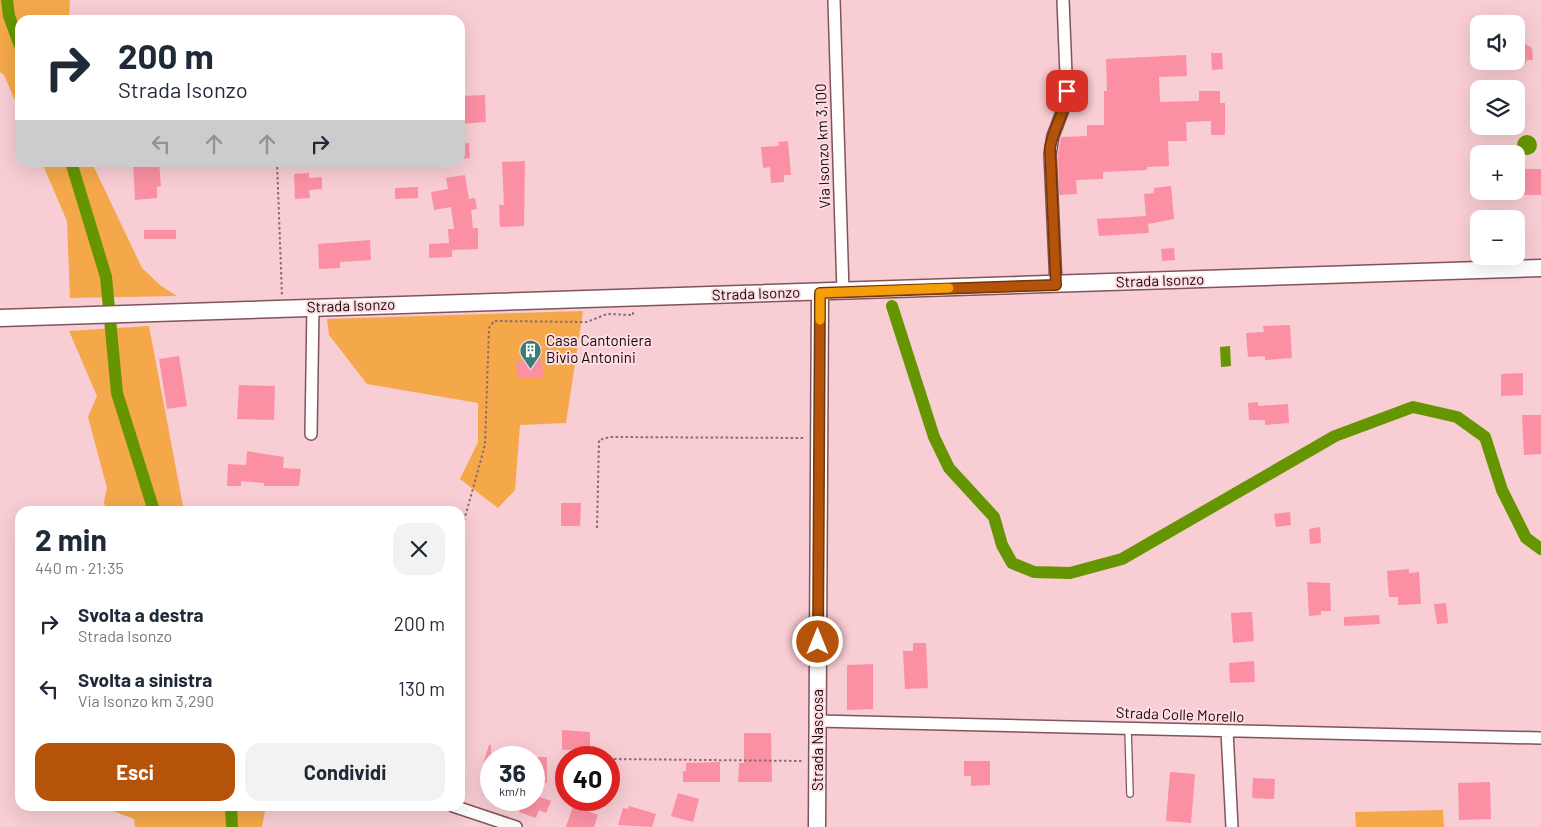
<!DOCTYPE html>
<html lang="it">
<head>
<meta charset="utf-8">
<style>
  :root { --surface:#fff; --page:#f2f2f3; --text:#1f2937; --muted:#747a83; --accent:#b45309 }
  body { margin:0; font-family:Barlow,sans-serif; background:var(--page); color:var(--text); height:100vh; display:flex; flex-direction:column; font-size:19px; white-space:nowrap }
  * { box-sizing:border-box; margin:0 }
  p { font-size:16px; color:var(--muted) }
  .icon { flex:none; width:28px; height:28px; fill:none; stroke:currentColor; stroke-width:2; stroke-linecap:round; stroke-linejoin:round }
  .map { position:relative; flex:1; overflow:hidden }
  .details { position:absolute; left:15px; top:506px; width:450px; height:305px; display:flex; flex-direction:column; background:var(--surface); border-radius:15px; box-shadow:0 5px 20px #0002 }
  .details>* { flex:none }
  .hud { position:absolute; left:15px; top:15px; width:450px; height:152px; border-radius:15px; box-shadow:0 5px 20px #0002; background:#fff; color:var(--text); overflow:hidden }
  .tools { position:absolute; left:1470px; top:15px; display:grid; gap:10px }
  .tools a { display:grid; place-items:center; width:55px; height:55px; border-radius:10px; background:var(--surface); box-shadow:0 5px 20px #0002; font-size:25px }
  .speed { position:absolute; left:480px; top:746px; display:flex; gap:10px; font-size:25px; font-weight:700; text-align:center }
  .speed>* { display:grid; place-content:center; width:65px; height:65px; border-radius:50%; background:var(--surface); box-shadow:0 5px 20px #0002; line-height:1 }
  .speed small { font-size:12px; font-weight:400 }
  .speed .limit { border:8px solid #d22; background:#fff; color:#111 }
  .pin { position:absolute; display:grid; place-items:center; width:42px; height:42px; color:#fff; margin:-21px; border-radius:10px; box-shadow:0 2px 8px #0006 }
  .me { position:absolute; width:55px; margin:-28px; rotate:0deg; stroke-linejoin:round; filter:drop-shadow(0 0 4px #0008) }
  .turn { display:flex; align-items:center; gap:18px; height:105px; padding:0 20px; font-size:22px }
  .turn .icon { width:65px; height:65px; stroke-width:2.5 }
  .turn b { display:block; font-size:35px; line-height:42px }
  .lanes { display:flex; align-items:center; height:48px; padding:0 20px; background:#0003; justify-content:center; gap:25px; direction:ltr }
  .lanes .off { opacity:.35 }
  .round { display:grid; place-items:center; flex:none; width:52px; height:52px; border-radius:15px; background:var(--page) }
  .head { display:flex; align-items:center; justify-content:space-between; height:85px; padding:0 20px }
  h1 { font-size:30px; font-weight:700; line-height:38px }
  .primary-button { display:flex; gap:10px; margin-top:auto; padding:10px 20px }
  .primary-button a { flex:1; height:58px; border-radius:15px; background:var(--accent); color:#fff; font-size:20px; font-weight:700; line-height:58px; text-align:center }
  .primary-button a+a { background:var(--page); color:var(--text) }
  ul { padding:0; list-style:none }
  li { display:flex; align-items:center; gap:15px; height:65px; padding:0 20px }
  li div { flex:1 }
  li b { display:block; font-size:19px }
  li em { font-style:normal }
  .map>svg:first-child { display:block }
  .green { fill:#f4a84a }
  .water { fill:#659500 }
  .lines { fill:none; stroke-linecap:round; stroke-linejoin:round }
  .canal { stroke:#659500; stroke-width:12 }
  .building { fill:#fb90a4 }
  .lane-casing { stroke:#81535a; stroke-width:8 }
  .street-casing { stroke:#81535a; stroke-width:14 }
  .secondary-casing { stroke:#81535a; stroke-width:19 }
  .path { stroke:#8a6c71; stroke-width:2; stroke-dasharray:2.5 2.5; stroke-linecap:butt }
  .lane { stroke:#fff; stroke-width:5.5 }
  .street { stroke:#fff; stroke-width:11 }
  .secondary { stroke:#fff; stroke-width:16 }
  .route-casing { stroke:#753606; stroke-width:12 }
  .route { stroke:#b45309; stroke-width:9 }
  .slow { stroke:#f59e0b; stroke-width:9 }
  .labels { text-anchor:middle; stroke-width:4; stroke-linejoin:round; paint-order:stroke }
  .street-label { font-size:15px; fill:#18070a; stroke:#fedde2 }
  .poi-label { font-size:15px; fill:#18070a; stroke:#fedde2; text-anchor:start }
</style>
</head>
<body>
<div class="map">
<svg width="1541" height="827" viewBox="0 0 1541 827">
  <rect width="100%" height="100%" fill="#f8cdd3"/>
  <path class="green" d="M0,0h70l-1,20h-49v92l-16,-37 -4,-3z
    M42,163h50l50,105 19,18 16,10 -107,2 -3,-77z
    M583,311l-17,112 -46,2 -5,65 -17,18 -38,-29 18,-37v-39l-111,-19 -38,-49 -2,-16z
    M149,326l35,185h-78l-2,-9 3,-14 -19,-71 9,-21 -28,-65z
    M100,806h166l-4,21h-127l-1,-8z
    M1443,810l1,17h-88l-1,-15z"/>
  <path class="water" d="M1517 145a10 10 0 1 1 20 0a10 10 0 1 1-20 0Z
    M1230,346l1,20 -10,1 -1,-20z"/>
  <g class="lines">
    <path class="canal" d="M7,0l2,16 11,30
      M71,162l35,115 11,116 37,118
      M892,306l42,131 15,31 45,49 8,28 10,18 22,9 36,1 52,-14 213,-123 78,-29 44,10 28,20 17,53 24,48 15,11
      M231,806l1,21"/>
  </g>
  <path class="building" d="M1522,42l10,6 1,12h-6l-2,4 -9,-5v-7z
    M1211,53h11l1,16 -11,1z
    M1186,55l1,21 -28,1 1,25 39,-1v-10h21v12h5v32h-14v-14l-25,1 1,19h-19l1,25 -22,1v3l-44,2v7l-27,1 1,14 -18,1 -1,-41 3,-17 26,-1v-11h17v-34h3l-1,-32z
    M485,95l1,27 -26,2v-28z
    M788,141l3,34h-7v7l-13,1 -1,-16 -7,1 -2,-21 18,-1 -1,-4z
    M469,143l1,15 -10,1v-15z
    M525,161l-1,65 -24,1 -1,-22h5l-2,-43z
    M133,162h26l2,24 -4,1v11l-22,2z
    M1516,169h25v26h-25z
    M309,173v5l13,-1v12l-13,1 1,8 -15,1 -1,-25z
    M465,175l4,24 6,-1 2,11 -6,1 2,18h5v21l-26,1v7l-23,1v-14l20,-1 -1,-14h6l-3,-22 -17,3 -3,-18 17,-3 -2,-11z
    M1171,186l3,33 -26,5 1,9 -50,3 -2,-17 49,-3 -2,-22 10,-1v-5z
    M418,187v11l-23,1v-11z
    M144,230h32v9h-32z
    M370,240l1,20 -31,2v6l-21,1 -1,-25z
    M1174,248l1,12 -13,1 -1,-12z
    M1290,325l2,33 -27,2v-4l-17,1 -2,-24 18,-1 -1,-6z
    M179,356l8,50 -20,3 -8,-50z
    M542,359l1,18 -25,1 -2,-17z
    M1523,373v22l-22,1v-22z
    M239,385l36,1 -1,34 -37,-1z
    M1258,402v4l30,-2 1,19 -24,2v-5h-16l-1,-17z
    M1522,415h19v39l-17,1z
    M247,451l37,6 -1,11 18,1 -2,17h-35v-3l-23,-2v5h-14l1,-22 18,1z
    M561,503h20l-1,23h-19z
    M1290,512l1,13 -15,2 -2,-13z
    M1320,527l1,16 -11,1 -1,-15z
    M1409,569v4l10,-1 2,32 -23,1v-8h-9l-2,-26z
    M1307,582l23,1 1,28h-10v4l-12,1z
    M1446,603l2,20 -11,1 -3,-20z
    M1252,612l2,29 -21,2 -2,-30z
    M1379,615l1,9 -36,2v-9z
    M913,643h13l2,45 -23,1 -2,-38h10z
    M1254,661l1,21 -25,1 -1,-20z
    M873,664v45l-26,1v-45z
    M562,730l28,2v17l-28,1z
    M744,733h27l1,49h-34l1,-19h5z
    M489,745h2v29l-10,-3z
    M534,757h13v26l-13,-1z
    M964,761h26v24l-19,1v-10h-7z
    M720,762v20h-37v-11h3v-8z
    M1170,772l25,2 -4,49 -25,-2z
    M1253,778l22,1 -1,20 -22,-1z
    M1490,782l1,37 -32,1 -1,-37z
    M678,793l21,6 -6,23 -22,-6z
    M534,795l17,6 -5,12 -7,-3 -3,8 -17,-6 3,-8 -7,-3 19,-1z
    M573,806l25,9 -4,12h-28z
    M629,806l27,8 -4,13 -34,-2 5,-17 5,1z"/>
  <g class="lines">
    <defs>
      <path id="lane" d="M1128,728l2,66"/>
      <path id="street" d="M834,0l9,292
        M1056,285l-6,-131 3,-18 14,-37 -4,-99
        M311,434l2,-127
        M817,721l724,17
        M1227,731l5,96
        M453,806l63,21"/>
      <path id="secondary" d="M0,318l1541,-50
        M817,827l3,-534"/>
    </defs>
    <use href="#lane" class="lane-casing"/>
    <use href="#street" class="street-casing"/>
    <use href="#secondary" class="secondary-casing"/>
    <path class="path" d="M420,20h1
      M277,162l5,134
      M597,528l2,-88 11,-3 194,1
      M460,535l25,-90 4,-117 5,-7 93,1 20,-8 26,1v-4
      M609,759l194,2"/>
    <use href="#lane" class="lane"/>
    <use href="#street" class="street"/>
    <use href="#secondary" class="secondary"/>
  </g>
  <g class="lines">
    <defs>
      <path id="route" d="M818,642l2,-349 236,-8 -6,-137c3,-20 16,-36 17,-57"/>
    </defs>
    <use href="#route" class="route-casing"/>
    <use href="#route" class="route"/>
    <path class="slow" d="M820,320v-27l129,-5"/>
  </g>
  <defs>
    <symbol id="building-pin" viewBox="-11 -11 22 30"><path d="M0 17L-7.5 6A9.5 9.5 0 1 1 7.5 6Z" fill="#377e79" stroke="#fedde2"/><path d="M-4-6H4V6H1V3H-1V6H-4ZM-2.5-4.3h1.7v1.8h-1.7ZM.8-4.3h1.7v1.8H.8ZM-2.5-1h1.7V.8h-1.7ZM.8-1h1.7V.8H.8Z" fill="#fff"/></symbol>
  </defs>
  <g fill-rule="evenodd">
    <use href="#building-pin" x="518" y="338" width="25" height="34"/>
  </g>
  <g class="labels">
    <g class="street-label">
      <text transform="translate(823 146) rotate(-92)" y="5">Via Isonzo km 3,100</text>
      <text transform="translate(1160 281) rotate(-2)" y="5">Strada Isonzo</text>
      <text transform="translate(756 294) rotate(-2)" y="5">Strada Isonzo</text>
      <text transform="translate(351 306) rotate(-2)" y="5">Strada Isonzo</text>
      <text transform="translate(1180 715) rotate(2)" y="5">Strada Colle Morello</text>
      <text transform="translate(818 740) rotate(-90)" y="5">Strada Nascosa</text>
    </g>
    <g class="poi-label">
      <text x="546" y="346">Casa Cantoniera<tspan x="546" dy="17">Bivio Antonini</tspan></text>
    </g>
  </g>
</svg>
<div class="tools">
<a><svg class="icon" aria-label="sound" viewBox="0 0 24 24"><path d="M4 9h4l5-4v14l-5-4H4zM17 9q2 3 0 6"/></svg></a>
<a><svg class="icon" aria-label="layers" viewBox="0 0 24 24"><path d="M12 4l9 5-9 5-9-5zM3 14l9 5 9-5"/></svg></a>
<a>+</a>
<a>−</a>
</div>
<div class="speed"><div>36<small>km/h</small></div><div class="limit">40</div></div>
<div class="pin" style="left:1067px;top:91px;background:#d93025"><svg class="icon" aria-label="arrive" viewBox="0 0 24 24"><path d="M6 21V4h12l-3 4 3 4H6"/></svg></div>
<svg class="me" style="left:818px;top:642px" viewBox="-20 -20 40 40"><circle r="17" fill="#b45309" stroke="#fff" stroke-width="3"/><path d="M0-11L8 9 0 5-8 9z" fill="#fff"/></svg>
<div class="hud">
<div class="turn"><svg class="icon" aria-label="right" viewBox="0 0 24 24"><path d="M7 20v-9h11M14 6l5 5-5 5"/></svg><div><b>200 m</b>Strada Isonzo</div></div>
<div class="lanes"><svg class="icon off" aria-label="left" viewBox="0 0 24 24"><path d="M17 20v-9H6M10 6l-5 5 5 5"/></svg><svg class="icon off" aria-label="ahead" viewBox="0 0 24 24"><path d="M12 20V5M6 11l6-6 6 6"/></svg><svg class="icon off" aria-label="ahead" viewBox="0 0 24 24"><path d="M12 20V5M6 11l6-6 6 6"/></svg><svg class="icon" aria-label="right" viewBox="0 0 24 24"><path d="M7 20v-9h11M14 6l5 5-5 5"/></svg></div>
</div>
<section class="details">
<div class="head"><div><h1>2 min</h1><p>440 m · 21:35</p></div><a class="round"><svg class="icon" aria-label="close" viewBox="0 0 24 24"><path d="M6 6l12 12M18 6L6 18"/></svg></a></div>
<ul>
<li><svg class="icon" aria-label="right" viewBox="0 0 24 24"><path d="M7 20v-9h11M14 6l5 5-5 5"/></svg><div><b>Svolta a destra</b><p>Strada Isonzo</p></div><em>200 m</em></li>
<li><svg class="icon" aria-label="left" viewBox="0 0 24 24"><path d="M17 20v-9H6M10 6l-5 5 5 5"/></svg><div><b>Svolta a sinistra</b><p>Via Isonzo km 3,290</p></div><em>130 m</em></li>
</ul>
<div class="primary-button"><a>Esci</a><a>Condividi</a></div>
</section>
</div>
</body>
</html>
